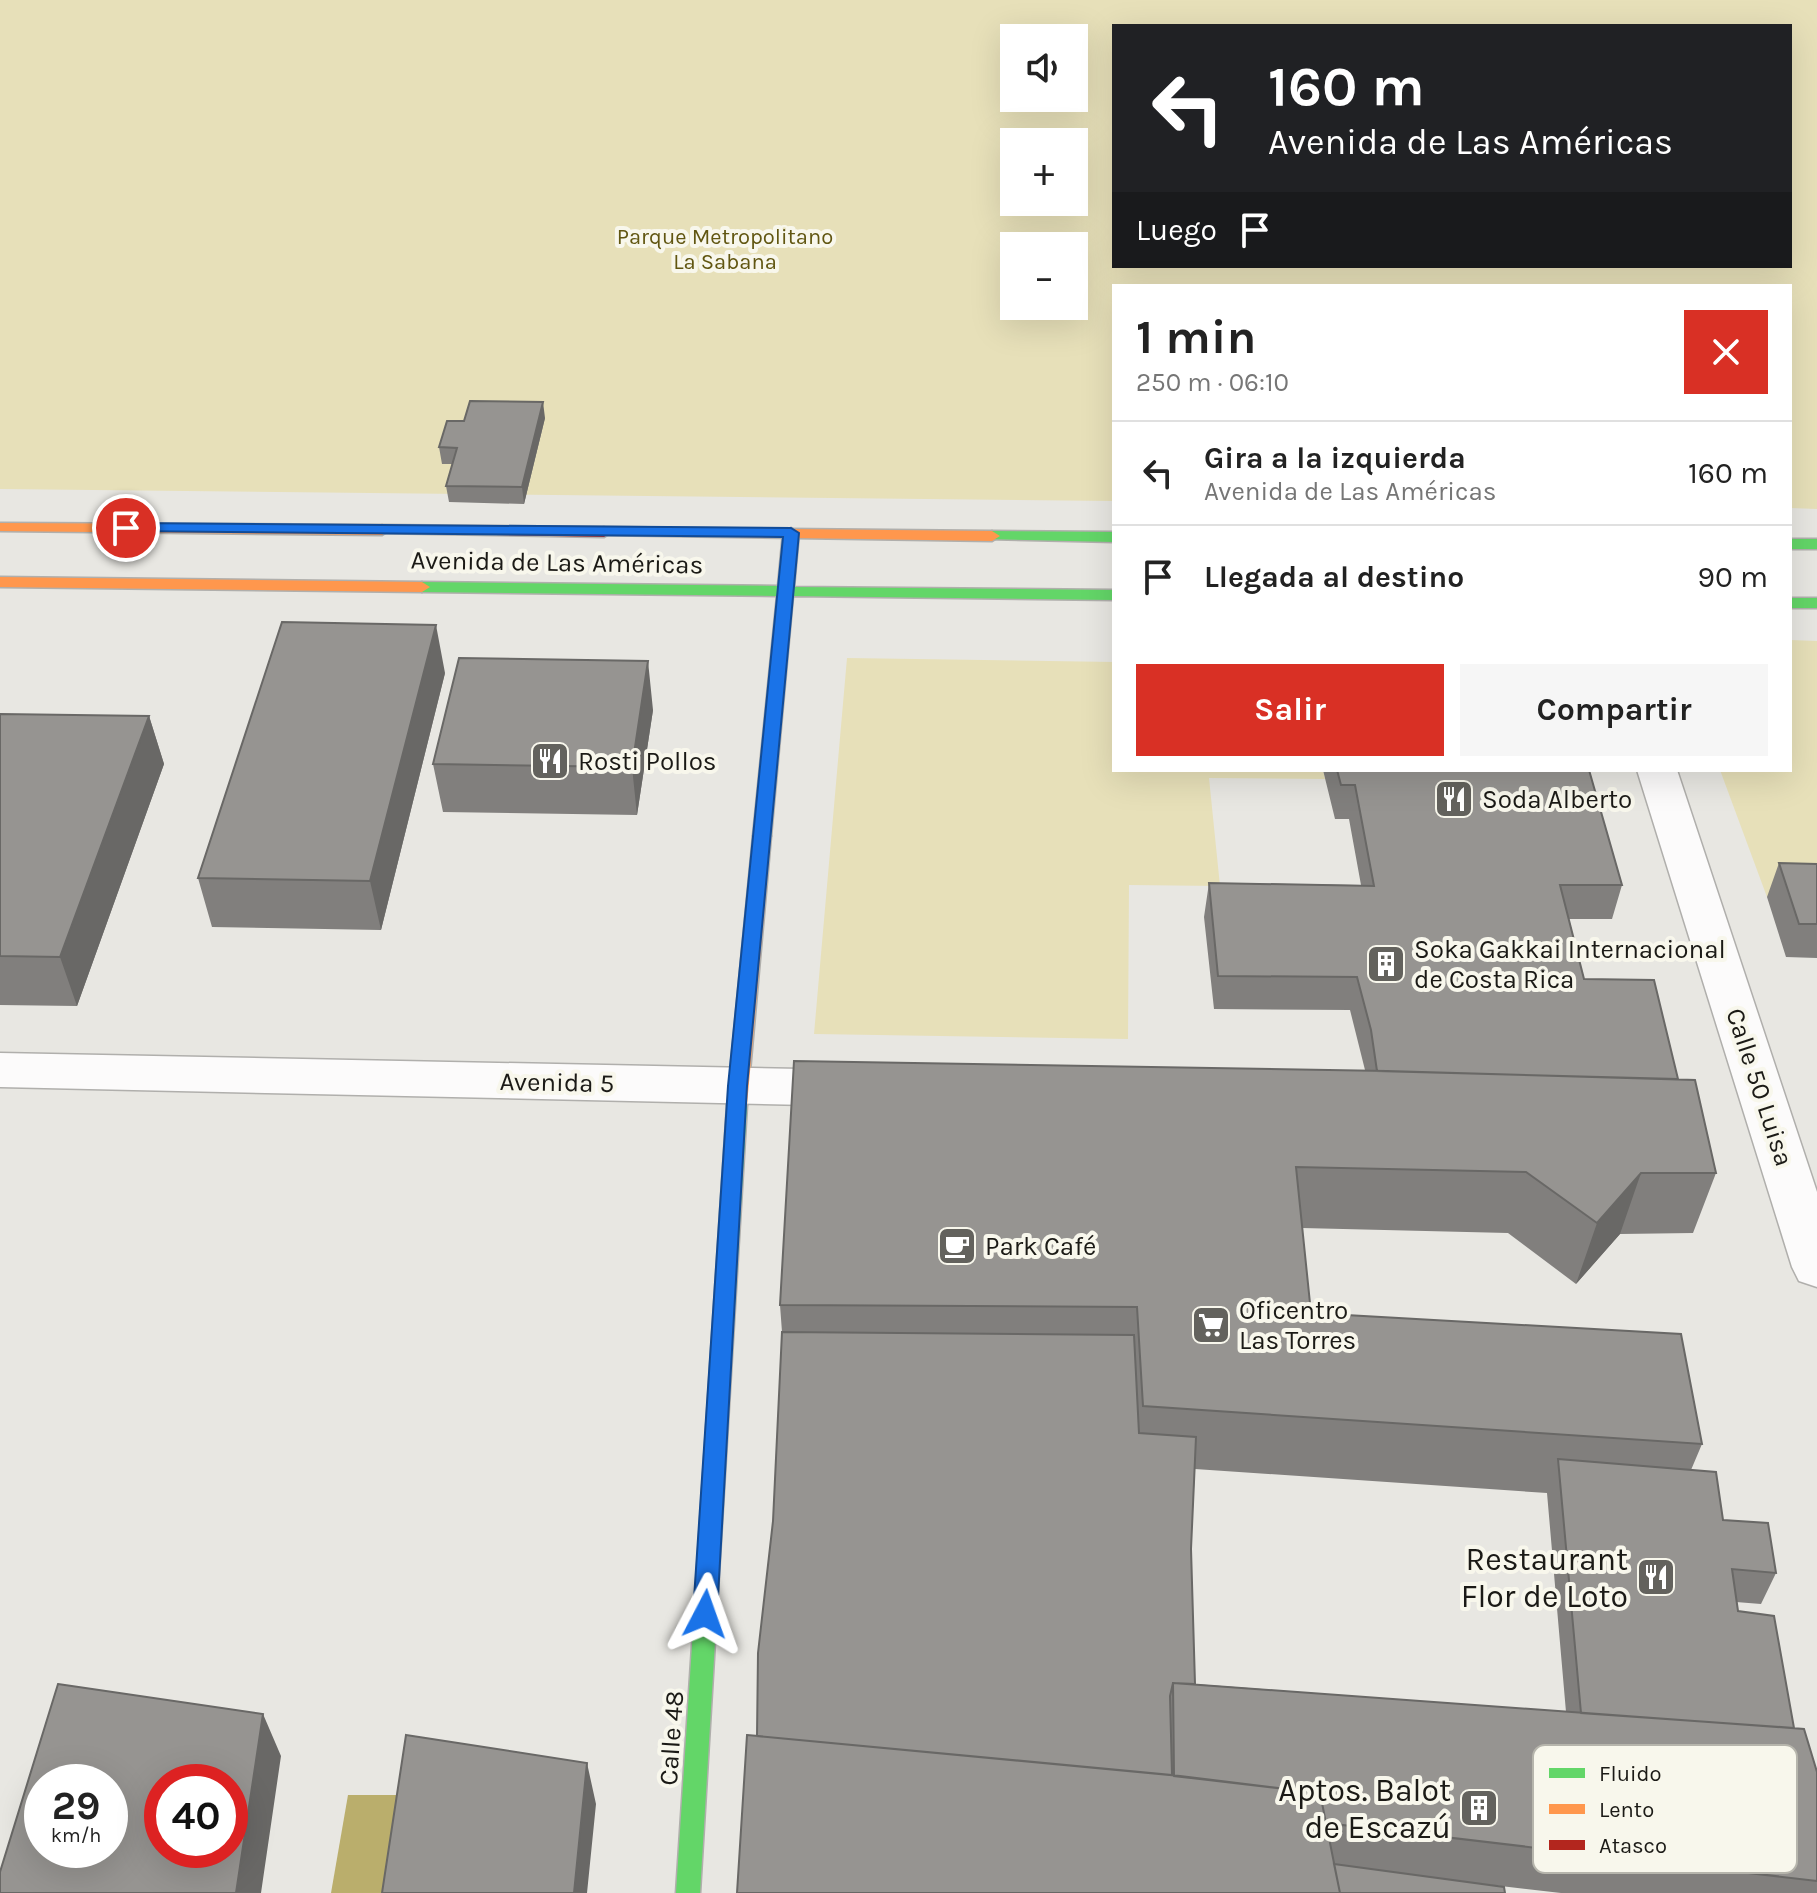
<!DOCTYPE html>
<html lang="es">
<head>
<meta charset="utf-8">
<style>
  :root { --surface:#fff; --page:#f6f6f6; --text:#222; --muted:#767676; --line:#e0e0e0; --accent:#d93025 }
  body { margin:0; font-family:Karla,sans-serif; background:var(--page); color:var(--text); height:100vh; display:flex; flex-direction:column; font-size:30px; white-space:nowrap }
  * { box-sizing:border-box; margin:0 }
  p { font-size:26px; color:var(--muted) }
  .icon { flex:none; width:44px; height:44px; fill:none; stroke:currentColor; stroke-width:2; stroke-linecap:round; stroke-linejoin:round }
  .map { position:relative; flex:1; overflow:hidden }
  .details { position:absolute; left:1112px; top:284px; width:680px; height:488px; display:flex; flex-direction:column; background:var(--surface); border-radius:0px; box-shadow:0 8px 32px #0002 }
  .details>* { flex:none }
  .guide { position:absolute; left:1112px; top:24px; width:680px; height:244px; border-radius:0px; box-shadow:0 8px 32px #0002; background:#202124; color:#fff; overflow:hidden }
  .buttons { position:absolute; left:1000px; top:24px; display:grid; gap:16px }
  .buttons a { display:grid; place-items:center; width:88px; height:88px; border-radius:0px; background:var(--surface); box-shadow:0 8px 32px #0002; font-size:40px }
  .speed { position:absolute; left:24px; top:1764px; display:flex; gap:16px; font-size:40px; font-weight:700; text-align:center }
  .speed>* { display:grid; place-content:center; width:104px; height:104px; border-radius:50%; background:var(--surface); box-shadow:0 8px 32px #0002; line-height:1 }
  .speed small { font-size:20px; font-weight:400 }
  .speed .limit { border:12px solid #d22; background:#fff; color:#111 }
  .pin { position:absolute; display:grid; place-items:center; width:68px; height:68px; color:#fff; margin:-34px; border:4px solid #fff; border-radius:50%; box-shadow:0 2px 8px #0007 }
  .me { position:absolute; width:88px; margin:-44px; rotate:4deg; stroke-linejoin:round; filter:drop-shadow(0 0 6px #0008) }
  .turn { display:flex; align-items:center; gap:28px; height:168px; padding:0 24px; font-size:36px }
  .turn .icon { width:104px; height:104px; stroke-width:2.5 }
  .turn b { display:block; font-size:56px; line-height:68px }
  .then { display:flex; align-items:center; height:76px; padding:0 24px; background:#0003; gap:16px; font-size:30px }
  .round { display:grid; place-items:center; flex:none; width:84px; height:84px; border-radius:0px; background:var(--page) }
  .headline { display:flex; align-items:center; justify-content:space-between; height:136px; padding:0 24px }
  h1 { font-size:48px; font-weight:700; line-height:60px }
  .cta { display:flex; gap:16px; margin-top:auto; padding:16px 24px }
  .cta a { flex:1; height:92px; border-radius:0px; background:var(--accent); color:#fff; font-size:32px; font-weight:700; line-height:92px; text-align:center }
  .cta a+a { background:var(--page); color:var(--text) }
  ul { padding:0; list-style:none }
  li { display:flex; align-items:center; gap:24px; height:104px; padding:0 24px; border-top:2px solid var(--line) }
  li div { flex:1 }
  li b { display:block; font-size:30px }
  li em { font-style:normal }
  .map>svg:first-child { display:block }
  .green { fill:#e7e0b9; fill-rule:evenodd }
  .water { fill:#baae6c }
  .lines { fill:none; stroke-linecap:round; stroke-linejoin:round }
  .street-casing { stroke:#b0afac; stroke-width:3 }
  .fast-casing { stroke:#b0afac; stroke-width:3 }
  .slow-casing { stroke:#b0afac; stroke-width:3 }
  .jam-casing { stroke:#b0afac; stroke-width:3 }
  .street { fill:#fcfbfb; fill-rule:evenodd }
  .fast { fill:#63d668; fill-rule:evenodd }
  .slow { fill:#ff974d; fill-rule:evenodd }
  .jam { fill:#b3261e; fill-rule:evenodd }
  .wall { fill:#817f7d; fill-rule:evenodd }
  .shaded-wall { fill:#696866 }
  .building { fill:#969491; stroke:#696866; stroke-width:2; fill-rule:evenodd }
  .route { fill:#1a73e8; stroke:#114b97; stroke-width:2 }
  .labels { text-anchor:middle; stroke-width:8; stroke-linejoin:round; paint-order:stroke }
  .far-park-label { font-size:22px; fill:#615611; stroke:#f8f7ec }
  .street-label { font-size:26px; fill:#1b1a16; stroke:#f8f7ec }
  .poi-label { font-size:26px; fill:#1b1a16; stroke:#f8f7ec; text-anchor:start }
  .near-poi-label { font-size:32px; fill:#1b1a16; stroke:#f8f7ec; text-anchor:end }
  .key { fill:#f8f7ec; stroke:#b6b5ac; stroke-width:2 }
  .key-label { font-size:22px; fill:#1b1a16 }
</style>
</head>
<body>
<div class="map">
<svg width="1817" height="1893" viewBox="0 0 1817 1893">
  <rect width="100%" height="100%" fill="#e8e7e2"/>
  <path class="green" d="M0,0h1817v509l-27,-1v-222h-676v215l-1114,-12zM1114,26h676v240h-676zM1014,38h60v60h-60zM1014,142h60v60h-60zM1014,246h60v60h-60z
    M1790,640l27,1v256h-50l-47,-127h70z
    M847,658l267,4v108h209l2,9 -116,-1 11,108 -91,-1 -1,154 -314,-5z"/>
  <path class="water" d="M348,1795h59l-15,98h-61z"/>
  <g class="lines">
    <defs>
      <path id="street" d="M1637,770h40l140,422v95l-18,-6 -7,-14z
        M0,1053l853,17 16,6 7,12 -7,12 -16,6 -853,-19z"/>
      <path id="fast" d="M791,528l8,5 -5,54 320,3v10l-321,-4 -22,240 -9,6 -9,-6 24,-240 -355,-4 -8,-5 8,-5 356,4 5,-53z
        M992,531l122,1v10l-127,-3 -3,-3z
        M1790,539h27v10h-27z
        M1790,598h27v10h-27z
        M737,1098l7,2 3,5 -47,788h-24l51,-788 3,-5z"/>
      <path id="slow" d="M0,523l382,2 8,5 -8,5 -382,-4z
        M604,527l388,4 8,5 -8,5 -393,-6v-6z
        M0,577l422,5 8,5 -8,5 -422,-5z
        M762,830l9,6 -24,269 -3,5h-14l-3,-5 26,-269z"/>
      <path id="jam" d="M382,525l222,2 8,5 -8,5 -227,-4 -3,-3z"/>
    </defs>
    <use href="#street" class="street-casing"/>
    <use href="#fast" class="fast-casing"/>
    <use href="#slow" class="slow-casing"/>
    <use href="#jam" class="jam-casing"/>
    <use href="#street" class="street"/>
    <use href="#fast" class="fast"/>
    <use href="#slow" class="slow"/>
    <use href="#jam" class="jam"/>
  </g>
  <path class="wall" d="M545,418l-21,86 -75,-2 -3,-16 6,-22h-10l-3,-17z
    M445,673l-64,257 -169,-3 -14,-49z
    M653,710l-16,105 -194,-3 -10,-48z
    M0,714l149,2 15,48 -87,242 -77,-1z
    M1323,770h266l33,115 -10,34h-43l15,60 94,100 38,94 -23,60 -73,1 -44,50 -68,-51 -206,-5 9,85 391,131 -11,26 32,50 53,53 -15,31 -25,-2 2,9 56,117 23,44v121h-256l-120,-14 -704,14 20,-157 16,-215 9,-189 -2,-27 585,-235 -15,-60 -136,-1 -10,-92 5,-34 152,2 -12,-66h-14zM1195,1469l352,24 19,219 -371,-28 -4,-135z
    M1779,863l38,1v94l-31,-1 -19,-60z"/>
  <path class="shaded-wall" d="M543,402l2,16 -21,86 -2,-17z
    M436,625l9,48 -64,257 -11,-49z
    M648,661l5,49 -16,105 -5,-48z
    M149,716l15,48 -87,242 -17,-49z
    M1641,1173l-21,61 -44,50 21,-61z
    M263,1714l18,42 -20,137h-25z
    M587,1763l9,41 -9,89h-13z"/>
  <path class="building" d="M470,401l73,1 -21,85 -76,-1 11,-38 -18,-1 8,-26h17z
    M282,622l154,3 -66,256 -172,-3z
    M459,658l189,3 -16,106 -199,-3z
    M0,714l149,2 -89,241 -60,-1z
    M1337,770h252l33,115h-62l24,94 70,1 24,99 -301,-8 -6,-41 -14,-53 -139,-1 -9,-93 165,3 -19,-101h-14z
    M1779,863l38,1v60h-18z
    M794,1061l593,10 308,9 21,93h-75l-44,50 -71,-51 -230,-5 15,146 370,21 21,110 -559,-38 -6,-99 -357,-2z
    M782,1332l352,3 5,98 57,4 -5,112 4,135 -22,-1 -3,13 2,79 -415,-39 1,-83 15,-132z
    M1558,1459l158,13 7,48 45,3 8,50 -44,-4 6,42 36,5 20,112 -213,-15z
    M1173,1683l631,46 13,43v109l-491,-58 -6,-30 -146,-17z
    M58,1684l205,30 -27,179h-236v-21zM42,1782h68v68h-68zM162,1782h68v68h-68z
    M406,1735l181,28 -13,130h-192z
    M747,1735l433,41 140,17 20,100h-603z
    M1334,1864l170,23 1,6h-165z"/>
  <path class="route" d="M126,523l665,5 8,5 -52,553 -30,528 -4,7 -8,3 -8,-3 -4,-7 35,-528 55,-549 -663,-6v-6z"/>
  <defs>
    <symbol id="restaurant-square" viewBox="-11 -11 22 22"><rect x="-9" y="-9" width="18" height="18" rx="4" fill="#63625d" stroke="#f8f7ec"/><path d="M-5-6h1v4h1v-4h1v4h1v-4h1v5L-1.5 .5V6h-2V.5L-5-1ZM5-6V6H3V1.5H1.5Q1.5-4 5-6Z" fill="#fff"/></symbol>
    <symbol id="building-square" viewBox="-11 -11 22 22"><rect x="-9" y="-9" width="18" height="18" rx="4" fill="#63625d" stroke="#f8f7ec"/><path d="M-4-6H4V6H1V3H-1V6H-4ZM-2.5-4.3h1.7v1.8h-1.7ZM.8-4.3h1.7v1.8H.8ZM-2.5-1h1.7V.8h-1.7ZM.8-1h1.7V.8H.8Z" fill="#fff"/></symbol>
    <symbol id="cafe-square" viewBox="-11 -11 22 22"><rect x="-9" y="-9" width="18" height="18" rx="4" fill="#63625d" stroke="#f8f7ec"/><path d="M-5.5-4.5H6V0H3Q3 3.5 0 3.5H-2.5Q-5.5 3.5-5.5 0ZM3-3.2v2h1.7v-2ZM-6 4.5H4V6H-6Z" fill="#fff"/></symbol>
    <symbol id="supermarket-square" viewBox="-11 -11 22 22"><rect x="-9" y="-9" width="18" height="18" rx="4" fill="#63625d" stroke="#f8f7ec"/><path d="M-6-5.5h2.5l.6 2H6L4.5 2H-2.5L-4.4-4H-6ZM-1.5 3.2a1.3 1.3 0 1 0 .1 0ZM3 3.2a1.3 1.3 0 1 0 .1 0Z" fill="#fff"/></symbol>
  </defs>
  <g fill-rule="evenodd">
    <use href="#restaurant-square" x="528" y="739" width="44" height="44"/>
    <use href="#restaurant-square" x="1432" y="777" width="44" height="44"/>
    <use href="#building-square" x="1364" y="942" width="44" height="44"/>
    <use href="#cafe-square" x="935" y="1224" width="44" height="44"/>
    <use href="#supermarket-square" x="1189" y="1303" width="44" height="44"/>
    <use href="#restaurant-square" x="1634" y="1555" width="44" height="44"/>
    <use href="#building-square" x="1457" y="1786" width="44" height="44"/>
  </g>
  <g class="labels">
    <g class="far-park-label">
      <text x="725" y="244">Parque Metropolitano<tspan x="725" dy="25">La Sabana</tspan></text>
    </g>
    <g class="street-label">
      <text transform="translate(557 562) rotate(1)" y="9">Avenida de Las Américas</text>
      <text transform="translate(557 1082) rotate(1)" y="9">Avenida 5</text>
      <text transform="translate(1760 1087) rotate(72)" y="9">Calle 50 Luisa</text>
      <text transform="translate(671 1738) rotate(-86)" y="9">Calle 48</text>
    </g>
    <g class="poi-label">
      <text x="578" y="770">Rosti Pollos</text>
      <text x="1482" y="808">Soda Alberto</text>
      <text x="1414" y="958">Soka Gakkai Internacional<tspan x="1414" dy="30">de Costa Rica</tspan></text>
      <text x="985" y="1255">Park Café</text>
      <text x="1239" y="1319">Oficentro<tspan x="1239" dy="30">Las Torres</tspan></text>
    </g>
    <g class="near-poi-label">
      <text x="1628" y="1570">Restaurant<tspan x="1628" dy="37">Flor de Loto</tspan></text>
      <text x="1451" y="1801">Aptos. Balot<tspan x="1451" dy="37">de Escazú</tspan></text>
    </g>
  </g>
  <rect x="1533" y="1745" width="264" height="128" rx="12" class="key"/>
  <rect x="1549" y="1768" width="36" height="10" fill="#63d668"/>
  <rect x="1549" y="1804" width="36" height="10" fill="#ff974d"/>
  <rect x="1549" y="1840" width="36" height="10" fill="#b3261e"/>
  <g class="key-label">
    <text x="1599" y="1781">Fluido</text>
    <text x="1599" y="1817">Lento</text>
    <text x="1599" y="1853">Atasco</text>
  </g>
</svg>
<div class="buttons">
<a><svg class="icon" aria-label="sound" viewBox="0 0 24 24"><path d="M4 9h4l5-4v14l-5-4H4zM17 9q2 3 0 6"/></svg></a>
<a>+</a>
<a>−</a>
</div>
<div class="speed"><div>29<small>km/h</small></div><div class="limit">40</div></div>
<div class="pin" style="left:126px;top:528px;background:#d93025"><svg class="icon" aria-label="arrive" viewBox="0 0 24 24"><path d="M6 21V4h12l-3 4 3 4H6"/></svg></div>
<svg class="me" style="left:705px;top:1614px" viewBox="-20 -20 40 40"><path d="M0-17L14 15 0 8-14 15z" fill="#1a73e8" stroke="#fff" stroke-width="4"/></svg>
<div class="guide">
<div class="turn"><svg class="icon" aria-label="left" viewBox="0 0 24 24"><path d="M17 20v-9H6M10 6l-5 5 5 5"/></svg><div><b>160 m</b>Avenida de Las Américas</div></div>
<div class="then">Luego<svg class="icon" aria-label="arrive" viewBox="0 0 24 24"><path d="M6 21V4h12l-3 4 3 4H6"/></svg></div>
</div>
<section class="details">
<div class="headline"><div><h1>1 min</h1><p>250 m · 06:10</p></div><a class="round" style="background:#d93025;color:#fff"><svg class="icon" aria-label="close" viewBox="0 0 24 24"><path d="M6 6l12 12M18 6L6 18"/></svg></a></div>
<ul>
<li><svg class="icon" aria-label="left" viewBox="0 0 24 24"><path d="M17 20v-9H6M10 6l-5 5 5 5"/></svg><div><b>Gira a la izquierda</b><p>Avenida de Las Américas</p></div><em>160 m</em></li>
<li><svg class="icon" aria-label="arrive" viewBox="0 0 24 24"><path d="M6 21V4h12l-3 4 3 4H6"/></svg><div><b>Llegada al destino</b></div><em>90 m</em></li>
</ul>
<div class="cta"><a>Salir</a><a>Compartir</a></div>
</section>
</div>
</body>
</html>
